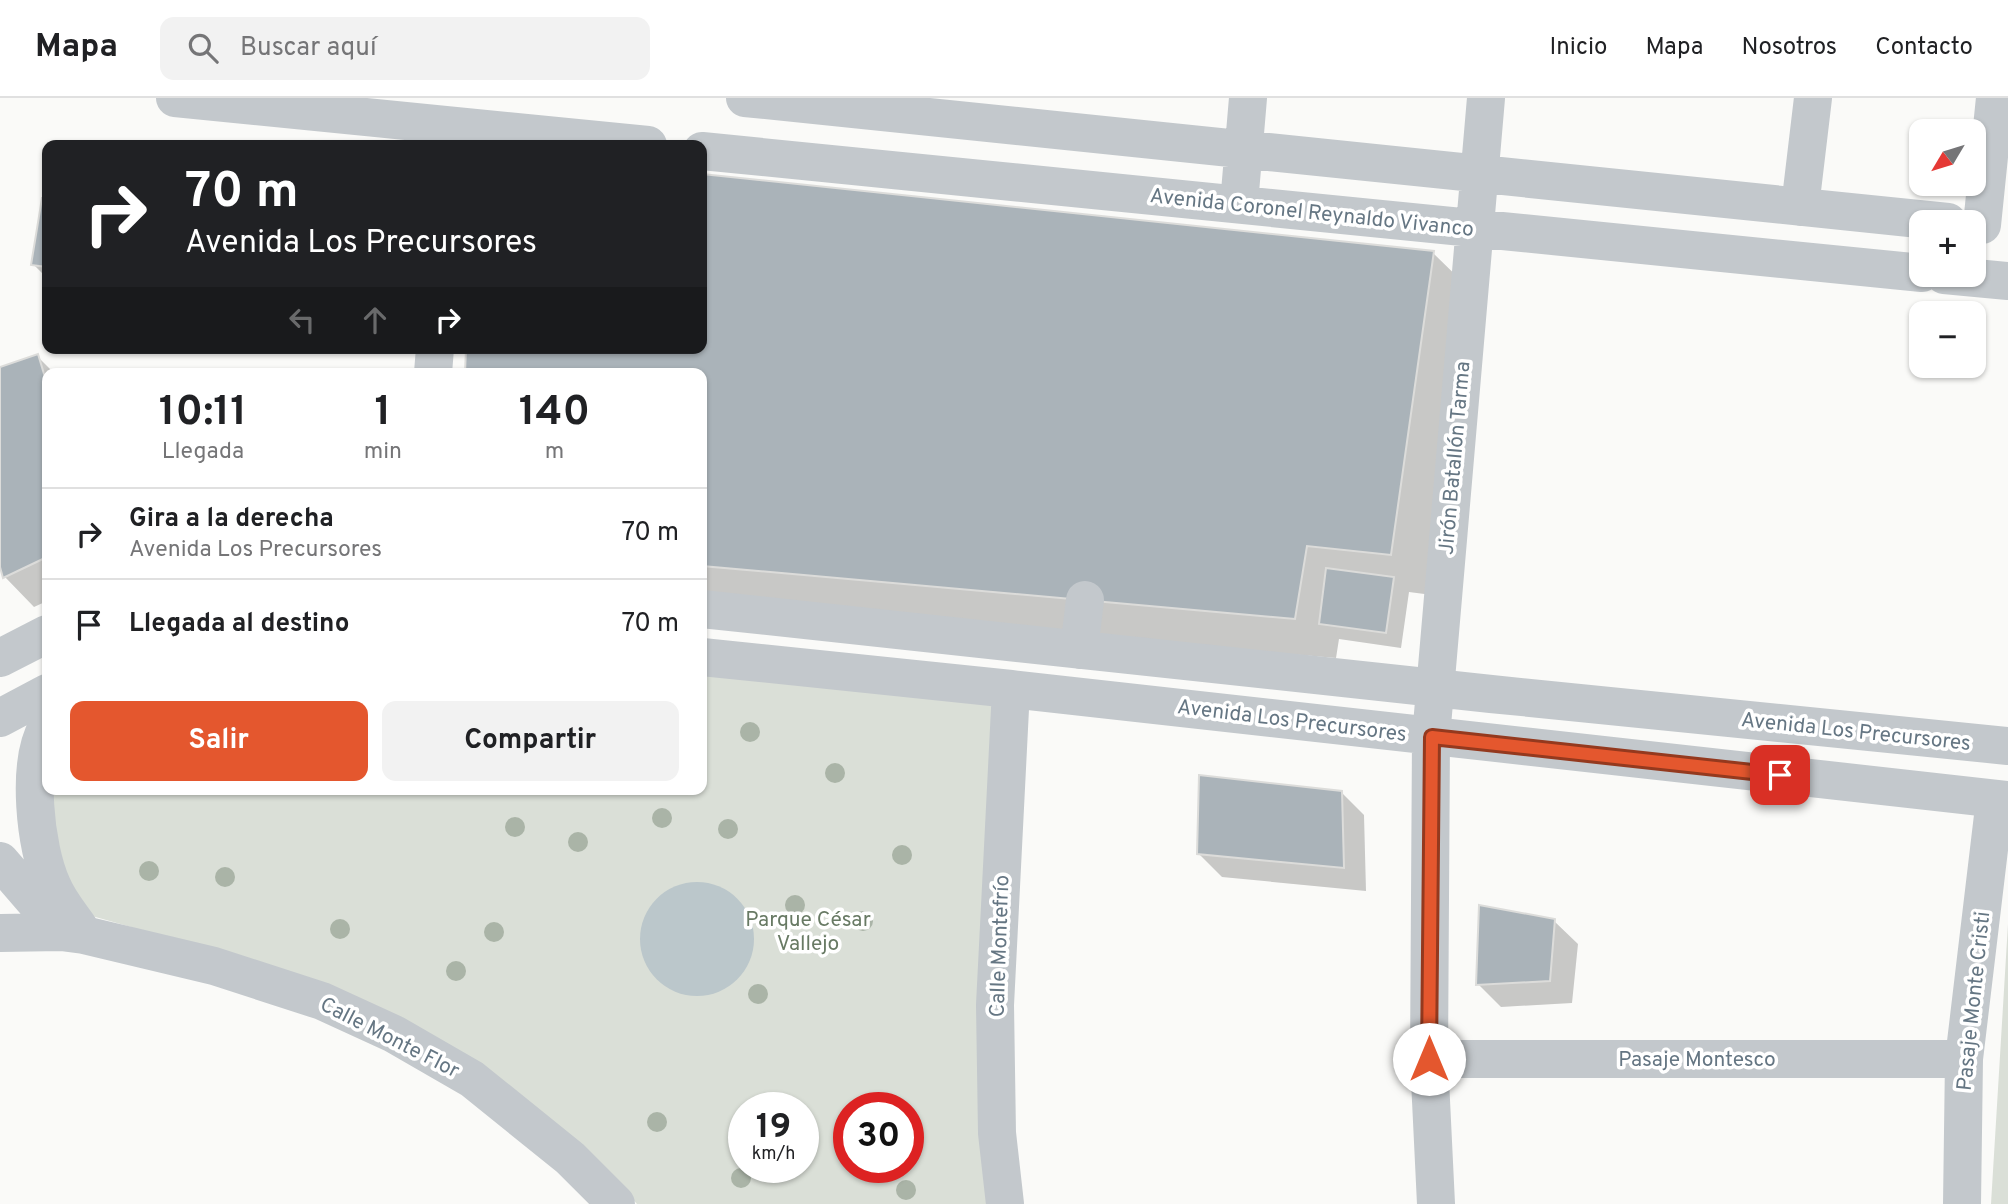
<!DOCTYPE html>
<html lang="es">
<head>
<meta charset="utf-8">
<style>
  :root { --surface:#fff; --page:#f2f2f2; --text:#202124; --muted:#757577; --line:#e0e0e0; --accent:#e4572e }
  body { margin:0; font-family:Overpass,sans-serif; background:var(--page); color:var(--text); height:100vh; display:flex; flex-direction:column; font-size:26px; white-space:nowrap }
  * { box-sizing:border-box; margin:0 }
  p { font-size:23px; color:var(--muted) }
  .icon { flex:none; width:38px; height:38px; fill:none; stroke:currentColor; stroke-width:2; stroke-linecap:round; stroke-linejoin:round }
  .map { position:relative; flex:1; overflow:hidden }
  .panel { position:absolute; left:42px; top:270px; width:665px; height:427px; display:flex; flex-direction:column; background:var(--surface); border-radius:14px; box-shadow:0 2px 5px #0004 }
  .panel>* { flex:none }
  .top-card { position:absolute; left:42px; top:42px; width:665px; height:214px; border-radius:14px; box-shadow:0 2px 5px #0004; background:#202124; color:#fff; overflow:hidden }
  .needle { width:46px; rotate:232deg }
  .controls { position:absolute; left:1909px; top:21px; display:grid; gap:14px }
  .controls a { display:grid; place-items:center; width:77px; height:77px; border-radius:14px; background:var(--surface); box-shadow:0 2px 5px #0004; font-size:35px }
  .speed { position:absolute; left:728px; top:994px; display:flex; gap:14px; font-size:35px; font-weight:700; text-align:center }
  .speed>* { display:grid; place-content:center; width:91px; height:91px; border-radius:50%; background:var(--surface); box-shadow:0 2px 5px #0004; line-height:1 }
  .speed small { font-size:18px; font-weight:400 }
  .speed .limit { border:10px solid #d22; background:#fff; color:#111 }
  .pin { position:absolute; display:grid; place-items:center; width:60px; height:60px; color:#fff; margin:-30px; border-radius:14px; box-shadow:0 4px 10px #0006 }
  .me { position:absolute; width:77px; margin:-38px; rotate:0deg; stroke-linejoin:round; filter:drop-shadow(0 0 5px #0008) }
  .turn { display:flex; align-items:center; gap:24px; height:147px; padding:0 28px; font-size:32px }
  .turn .icon { width:91px; height:91px; stroke-width:2.5 }
  .turn b { display:block; font-size:49px; line-height:60px }
  .lanes { display:flex; align-items:center; height:66px; padding:0 28px; background:#0003; justify-content:center; gap:35px; direction:ltr }
  .lanes .off { opacity:.35 }
  .eta { display:flex; justify-content:space-evenly; align-items:center; height:119px; text-align:center }
  .eta b { font-size:42px; font-weight:700; line-height:49px }
  .primary-button { display:flex; gap:14px; margin-top:auto; padding:14px 28px }
  .primary-button a { flex:1; height:80px; border-radius:14px; background:var(--accent); color:#fff; font-size:28px; font-weight:700; line-height:80px; text-align:center }
  .primary-button a+a { background:var(--page); color:var(--text) }
  ul { padding:0; list-style:none }
  li { display:flex; align-items:center; gap:21px; height:91px; padding:0 28px; border-top:2px solid var(--line) }
  li div { flex:1 }
  li b { display:block; font-size:26px }
  li em { font-style:normal }
  header { display:flex; align-items:center; gap:42px; box-sizing:border-box; height:98px; padding:0 35px; background:var(--surface); border-bottom:2px solid var(--line) }
  header strong { font-size:33px }
  nav { display:flex; gap:38px; margin-inline-start:auto; font-size:24px }
  .search { width:490px; height:63px; background:var(--page); display:flex; align-items:center; gap:18px; box-sizing:border-box; padding:0 24px; border-radius:14px; color:var(--muted); font-size:26px }
  .map>svg:first-child { display:block }
  .green { fill:#dadfd7; fill-rule:evenodd }
  .water { fill:#bbc7cb }
  .shadow { fill:#0003 }
  .building { fill:#aab3b9; stroke:#dcdcda; stroke-width:2 }
  .lines { fill:none; stroke-linecap:round; stroke-linejoin:round }
  .minor { stroke:#c3c8cc; stroke-width:38 }
  .tree { fill:#aab4a7 }
  .route-casing { stroke:#94391e; stroke-width:18 }
  .route { stroke:#e4572e; stroke-width:12 }
  .labels { text-anchor:middle; stroke-width:7; stroke-linejoin:round; paint-order:stroke }
  .street-label { font-size:21px; fill:#657683; stroke:#fff }
  .park-label { font-size:21px; fill:#687a64; stroke:#fff }
</style>
</head>
<body>
<header>
<strong>Mapa</strong>
<div class="search"><svg class="icon" aria-label="search" viewBox="0 0 24 24"><circle cx="10" cy="10" r="6"/><path d="M15 15l6 6"/></svg>Buscar aquí</div>
<nav><a>Inicio</a><a>Mapa</a><a>Nosotros</a><a>Contacto</a></nav>
</header>
<div class="map">
<svg width="2008" height="1106" viewBox="0 0 2008 1106">
  <rect width="100%" height="100%" fill="#fafaf8"/>
  <path class="green" d="M702,569l293,33 9,504h-367l-24,-26 -102,-89 -380,-162 -39,-11 -23,-29 -14,-50 -2,-48h649zM744,1010h59v59h-59zM849,1010h59v59h-59z
    M2008,826v280h-17z"/>
  <path class="water" d="M640 841a57 57 0 1 1 114 0a57 57 0 1 1-114 0Z"/>
  <path class="shadow" d="M702,78l731,77 41,40 -42,302 -23,-3 -8,56 -62,-9 -3,19 -634,-56z
    M44,102h3v78l-14,-14z
    M37,258l17,17h-7v228l-13,6 -29,-30 -5,-16v-192z
    M1341,694l23,23 2,76 -144,-14 -24,-24z
    M1554,823l24,23 -6,59 -71,4 -23,-23z"/>
  <path class="building" d="M702,76l732,77 -43,304 -84,-9 -12,73 -593,-53v-193h-237l1,-25h236z
    M42,100h5v69l-16,-2z
    M38,256l9,30v173l-44,21 -3,-11v-200z
    M1326,470l68,9 -8,56 -67,-9z
    M1199,677l143,16 2,77 -147,-14z
    M1479,807l76,14 -5,62 -74,4z"/>
  <g class="lines">
    <path class="minor" d="M175,0l473,47
      M745,0l1203,124
      M702,53l1220,122
      M1239,106l9,-106
      M1800,109l13,-109
      M1982,127l13,-127
      M1944,177l64,6
      M433,275l2,-25
      M702,511l789,85 517,52
      M1079,552l6,-50
      M702,559l309,32 997,111
      M0,560l47,-24
      M0,620l47,-25
      M47,629c-21,36 -12,121 5,158 7,18 22,34 32,50
      M0,763l58,67
      M0,835l61,-1 23,3 130,31 108,35 72,33 78,45 98,79 46,46
      M1429,961h535
      M1005,1106l-8,-71 -2,-128 16,-316
      M1436,1106l-7,-145 2,-322 55,-639
      M1962,1106l2,-145 31,-260"/>
  </g>
  <g class="tree">
    <circle cx="750" cy="634" r="10"/>
    <circle cx="835" cy="675" r="10"/>
    <circle cx="662" cy="720" r="10"/>
    <circle cx="515" cy="729" r="10"/>
    <circle cx="728" cy="731" r="10"/>
    <circle cx="578" cy="744" r="10"/>
    <circle cx="902" cy="757" r="10"/>
    <circle cx="149" cy="773" r="10"/>
    <circle cx="225" cy="779" r="10"/>
    <circle cx="795" cy="807" r="10"/>
    <circle cx="863" cy="823" r="10"/>
    <circle cx="340" cy="831" r="10"/>
    <circle cx="494" cy="834" r="10"/>
    <circle cx="456" cy="873" r="10"/>
    <circle cx="758" cy="896" r="10"/>
    <circle cx="657" cy="1024" r="10"/>
    <circle cx="741" cy="1080" r="10"/>
    <circle cx="906" cy="1092" r="10"/>
  </g>
  <g class="lines">
    <defs>
      <path id="route" d="M1429,961l3,-322 348,38"/>
    </defs>
    <use href="#route" class="route-casing"/>
    <use href="#route" class="route"/>
  </g>
  <g class="labels">
    <g class="street-label">
      <text transform="translate(1312 114) rotate(6)" y="7">Avenida Coronel Reynaldo Vivanco</text>
      <text transform="translate(1454 360) rotate(-85)" y="7">Jirón Batallón Tarma</text>
      <text transform="translate(1292 622) rotate(7)" y="7">Avenida Los Precursores</text>
      <text transform="translate(1856 633) rotate(6)" y="7">Avenida Los Precursores</text>
      <text transform="translate(999 848) rotate(-88)" y="7">Calle Montefrío</text>
      <text transform="translate(1973 903) rotate(-84)" y="7">Pasaje Monte Cristi</text>
      <text transform="translate(390 939) rotate(27)" y="7">Calle Monte Flor</text>
      <text x="1697" y="968">Pasaje Montesco</text>
    </g>
    <g class="park-label">
      <text x="808" y="828">Parque César<tspan x="808" dy="24">Vallejo</tspan></text>
    </g>
  </g>
</svg>
<div class="controls">
<a><svg class="needle" viewBox="-14 -14 28 28"><path d="M0-13l5 13h-10z" fill="#e53935"/><path d="M0 13l5-13h-10z" fill="#757577"/></svg></a>
<a>+</a>
<a>−</a>
</div>
<div class="speed"><div>19<small>km/h</small></div><div class="limit">30</div></div>
<div class="pin" style="left:1780px;top:677px;background:#d93025"><svg class="icon" aria-label="arrive" viewBox="0 0 24 24"><path d="M6 21V4h12l-3 4 3 4H6"/></svg></div>
<svg class="me" style="left:1429px;top:961px" viewBox="-20 -20 40 40"><circle r="19" fill="#fff"/><path d="M0-13L10 11 0 6-10 11z" fill="#e4572e"/></svg>
<div class="top-card">
<div class="turn"><svg class="icon" aria-label="right" viewBox="0 0 24 24"><path d="M7 20v-9h11M14 6l5 5-5 5"/></svg><div><b>70 m</b>Avenida Los Precursores</div></div>
<div class="lanes"><svg class="icon off" aria-label="left" viewBox="0 0 24 24"><path d="M17 20v-9H6M10 6l-5 5 5 5"/></svg><svg class="icon off" aria-label="ahead" viewBox="0 0 24 24"><path d="M12 20V5M6 11l6-6 6 6"/></svg><svg class="icon" aria-label="right" viewBox="0 0 24 24"><path d="M7 20v-9h11M14 6l5 5-5 5"/></svg></div>
</div>
<section class="panel">
<div class="eta">
<div><b>10:11</b><p>Llegada</p></div>
<div><b>1</b><p>min</p></div>
<div><b>140</b><p>m</p></div>
</div>
<ul>
<li><svg class="icon" aria-label="right" viewBox="0 0 24 24"><path d="M7 20v-9h11M14 6l5 5-5 5"/></svg><div><b>Gira a la derecha</b><p>Avenida Los Precursores</p></div><em>70 m</em></li>
<li><svg class="icon" aria-label="arrive" viewBox="0 0 24 24"><path d="M6 21V4h12l-3 4 3 4H6"/></svg><div><b>Llegada al destino</b></div><em>70 m</em></li>
</ul>
<div class="primary-button"><a>Salir</a><a>Compartir</a></div>
</section>
</div>
</body>
</html>
